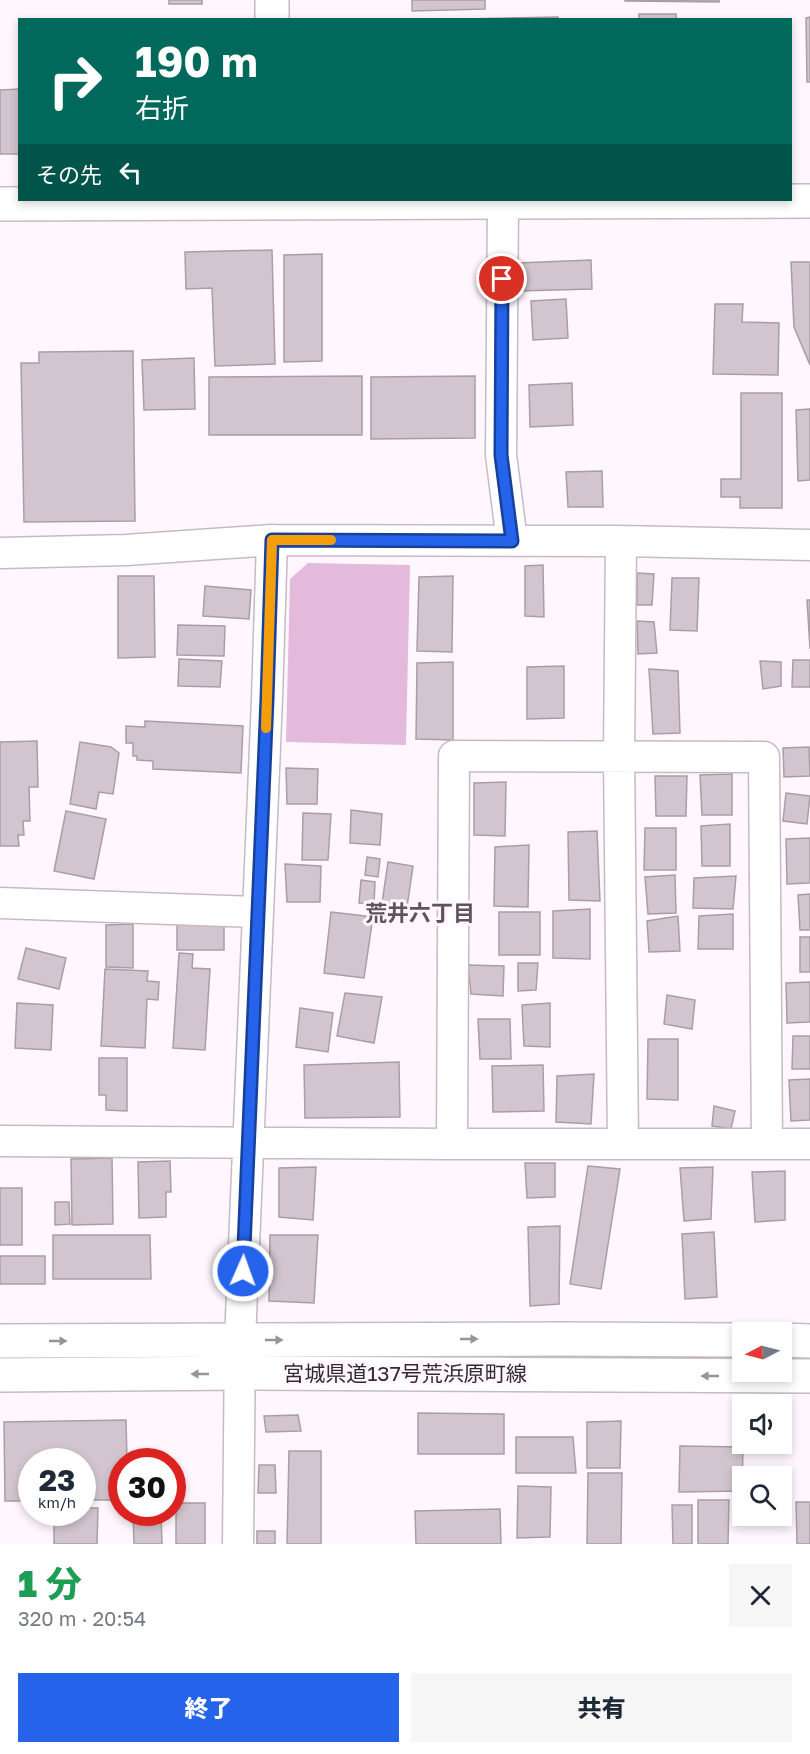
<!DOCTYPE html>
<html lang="ja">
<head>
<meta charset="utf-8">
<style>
  :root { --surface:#fff; --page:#f6f6f7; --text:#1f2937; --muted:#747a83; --accent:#2563eb }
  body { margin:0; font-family:"Golos Text","Noto Sans JP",sans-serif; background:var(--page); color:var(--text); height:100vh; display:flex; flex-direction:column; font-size:22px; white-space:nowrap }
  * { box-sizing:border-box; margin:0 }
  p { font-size:20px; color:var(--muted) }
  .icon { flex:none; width:33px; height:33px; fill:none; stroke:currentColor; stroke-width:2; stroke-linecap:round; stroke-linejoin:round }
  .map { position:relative; height:1544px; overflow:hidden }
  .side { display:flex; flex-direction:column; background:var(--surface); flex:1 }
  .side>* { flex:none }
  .guide { position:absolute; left:18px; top:18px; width:774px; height:183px; border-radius:0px; box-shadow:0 3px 9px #0003; background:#00695c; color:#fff; overflow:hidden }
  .needle { width:39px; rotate:264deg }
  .tools { position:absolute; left:732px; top:1322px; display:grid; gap:12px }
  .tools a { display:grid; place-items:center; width:60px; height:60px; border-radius:0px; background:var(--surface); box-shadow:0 3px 9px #0003; font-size:30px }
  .speed { position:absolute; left:18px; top:1448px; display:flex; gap:12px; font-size:30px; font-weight:700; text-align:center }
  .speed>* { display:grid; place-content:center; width:78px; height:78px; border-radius:50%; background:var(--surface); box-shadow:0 3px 9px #0003; line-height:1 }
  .speed small { font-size:15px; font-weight:400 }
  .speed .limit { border:9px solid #d22; background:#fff; color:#111 }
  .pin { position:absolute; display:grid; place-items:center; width:51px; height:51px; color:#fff; margin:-26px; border:3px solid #fff; border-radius:50%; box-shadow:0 2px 6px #0007 }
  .me { position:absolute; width:66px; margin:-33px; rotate:2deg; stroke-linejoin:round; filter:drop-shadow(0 0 4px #0008) }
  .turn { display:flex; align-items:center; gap:21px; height:126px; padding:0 18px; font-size:27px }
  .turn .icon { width:78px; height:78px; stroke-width:2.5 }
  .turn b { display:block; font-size:42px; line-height:51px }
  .then { display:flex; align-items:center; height:57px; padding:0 18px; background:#0003; gap:12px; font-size:22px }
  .round { display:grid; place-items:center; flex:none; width:63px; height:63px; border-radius:0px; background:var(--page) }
  .summary { display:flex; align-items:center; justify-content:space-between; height:102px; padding:0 18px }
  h1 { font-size:36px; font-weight:800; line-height:45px; color:#1e9e55 }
  .cta { display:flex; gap:12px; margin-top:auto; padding:12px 18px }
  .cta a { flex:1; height:69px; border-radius:0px; background:var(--accent); color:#fff; font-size:24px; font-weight:800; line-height:69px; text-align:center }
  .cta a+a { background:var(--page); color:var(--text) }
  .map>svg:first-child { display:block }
  .green { fill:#e4badc }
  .building { fill:#d2c5cf; stroke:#a99da6; stroke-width:1.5 }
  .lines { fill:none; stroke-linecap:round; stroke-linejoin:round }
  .minor-casing { stroke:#c6bac4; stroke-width:33 }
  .tertiary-casing { stroke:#c6bac4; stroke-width:36 }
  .secondary-casing { stroke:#c6bac4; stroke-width:36 }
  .minor { stroke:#fff; stroke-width:30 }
  .tertiary { stroke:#fff; stroke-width:33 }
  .secondary { stroke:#fff; stroke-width:33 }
  .oneway { fill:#989597 }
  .route-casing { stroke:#184099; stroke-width:15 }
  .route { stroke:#2563eb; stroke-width:10 }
  .slow { stroke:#f59e0b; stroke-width:10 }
  .labels { text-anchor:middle; stroke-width:6; stroke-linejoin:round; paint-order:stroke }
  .street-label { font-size:21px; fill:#302b2f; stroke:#fff7fd }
  .neighbourhood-label { font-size:22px; font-weight:bold; fill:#5e545c; stroke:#fff7fd }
</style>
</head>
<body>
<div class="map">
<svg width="810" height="1544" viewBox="0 0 810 1544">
  <rect width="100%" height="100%" fill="#fff7fd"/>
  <path class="green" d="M308,563l102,2 -4,180 -120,-3 4,-163z"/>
  <path class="building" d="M169,0h33v4h-33z
    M412,0h73v9l-73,2z
    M625,0h94v2l-94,-1z
    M639,14h37v6h-37z
    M558,17v3h-143z
    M810,17v65h-3l-1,-64z
    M20,89v65h-20v-64z
    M272,250l3,114 -60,2 -3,-78 -26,1 -1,-37z
    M322,254v107l-38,1v-107z
    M591,260l1,29 -74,2 -1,-28z
    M791,262h19v103l-16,-38z
    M566,299l2,39 -35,2 -2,-39z
    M715,304h28l-1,18 37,1 -1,52 -65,-1z
    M133,351l2,170 -111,1 -3,-159h18v-11z
    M194,358l1,51 -51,1 -2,-50z
    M362,376v59h-153v-58z
    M475,376v62l-104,1v-62z
    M572,383l1,42 -43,2 -1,-42z
    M741,393h41v115h-42v-11h-19v-18h20z
    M810,409v71l-12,1 -2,-71z
    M602,471l1,36h-35l-2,-35z
    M543,565l1,52 -19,-1v-50z
    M637,573l17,1 -2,31h-15z
    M118,576h36l1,81 -37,1z
    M453,576l-1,76 -35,-1 2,-74z
    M672,578h27l-2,53 -27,-1z
    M205,586l46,4 -2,29 -46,-3z
    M807,600h3v49z
    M637,621l17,1 3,31 -19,1z
    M178,625l47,1 -1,30 -47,-1z
    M179,659l43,2 -2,26 -42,-1z
    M793,660h17v27h-18z
    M760,661l21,1v24l-18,3z
    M453,662v78l-37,-1 1,-76z
    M564,666v52l-37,1v-52z
    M649,669l29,2 2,62 -27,1z
    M145,721l98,5 -2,47 -88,-4v-8l-16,-1v-4h-4v-13h-7v-17l19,1z
    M37,741l1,46h-9l1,34h-7l1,14h-6l1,11h-19v-104z
    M80,742l31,5 8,6 -6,41 -14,-2 -3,17 -26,-5z
    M809,747l1,29 -26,1 -1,-29z
    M286,768l32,1 -1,35h-30z
    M732,774v41h-30l-2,-40z
    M655,776h32l-1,40h-30z
    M506,782l-1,54 -31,-1v-52z
    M786,793l24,3 -3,28 -24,-3z
    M351,810l31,4 -2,31 -30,-2z
    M66,811l40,8 -12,60 -40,-8z
    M303,813l28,1 -3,46h-26z
    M730,824v42h-28l-1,-40z
    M645,828h31v42h-32z
    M597,831l3,70 -31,-1 -1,-68z
    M810,838v45l-23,1 -1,-45z
    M529,845l-1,62 -34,-1 1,-59z
    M367,857l13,2 -2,18 -13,-2z
    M388,862l25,4 -6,41 -25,-4z
    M285,864l36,2 -1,36h-33z
    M675,875l1,38 -28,1 -3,-37z
    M736,876l-3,33 -40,-1 1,-30z
    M361,880l14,2 -1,22 -15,-1z
    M810,894v36h-10l-2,-35z
    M590,909v50l-37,-1v-47z
    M331,912l42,5 -9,61 -40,-5z
    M499,912h41v43h-41z
    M733,914v35h-35l1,-33z
    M678,916l2,35 -31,1 -2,-31z
    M133,924v44l-27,-1v-42z
    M177,924h47v26h-47z
    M800,937h10v35h-10z
    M26,948l40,10 -7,31 -41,-10z
    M179,953l14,1 -1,14 18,1 -5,81 -32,-2z
    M518,963h20l-2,27 -18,1z
    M468,965l36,1 -1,30 -32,-2z
    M105,969l43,2 -1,10 12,1 -1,18 -11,-1 -2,49 -44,-2z
    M810,982v40l-23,1 -1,-40z
    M345,993l37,4 -8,46 -37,-7z
    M667,995l28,5 -3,29 -28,-5z
    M17,1003l36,2 -2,45 -36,-2z
    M550,1003v44l-26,-1 -2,-41z
    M300,1008l33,5 -5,39 -32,-5z
    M478,1019h32l1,40h-31z
    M793,1036h17v33h-18z
    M648,1039h30v61l-31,-1z
    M99,1058h28v53l-21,-1v-15h-7z
    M399,1062l1,55 -95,1 -1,-53z
    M543,1065l1,46 -51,1 -1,-46z
    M594,1074l-3,50 -35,-2 1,-46z
    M810,1079v41l-19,1 -2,-41z
    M714,1106l21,5 -4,18 -19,-3z
    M112,1158l1,66 -41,1 -1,-66z
    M170,1161l1,31h-5v25l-27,1 -1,-56z
    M525,1163h30v34l-28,1z
    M588,1166l32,3 -19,120 -31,-5z
    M316,1167l-3,53 -34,-3v-49z
    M713,1167l-2,52 -27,2 -4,-53z
    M785,1171v49l-30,2 -3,-50z
    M0,1188h22v57h-22z
    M55,1202h14l1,22 -15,1z
    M560,1226l-1,78 -29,2 -2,-79z
    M714,1232l3,65 -32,2 -3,-65z
    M53,1235h97l1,44h-98z
    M270,1235h48l-4,68 -45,-2z
    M0,1256h45v28h-45z
    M418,1413l86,1v40h-86z
    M298,1415l3,16 -35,1 -2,-16z
    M126,1420l1,41h-5v39h-40v-39h-50v40h-27l-1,-79z
    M621,1421l-1,47h-33v-46z
    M516,1437h57l3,36h-60z
    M680,1446l63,1 -1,44 -63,1z
    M289,1451h32v93h-34z
    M259,1465h16l1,28h-18z
    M588,1473h34l-1,71h-34z
    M518,1486l33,1 -1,50 -33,1z
    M698,1500h31l-1,44h-30z
    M796,1502h14v42h-13z
    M176,1503h29v41h-29z
    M672,1505h20v39h-19z
    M82,1508h16l-1,36h-43v-32h28z
    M500,1509l1,35h-85l-1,-33z
    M133,1512h28l1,32h-28z
    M257,1531h18v13h-18z"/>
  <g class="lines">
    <defs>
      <path id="minor" d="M503,201l-2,254 11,86
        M621,541l-2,215 4,388
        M0,553l126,-3 146,-10 349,1 189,4
        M0,903l257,9
        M0,1141l452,3h358
        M452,1144l2,-388 310,1 3,387
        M238,1544l2,-204 27,-641 5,-159"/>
      <path id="tertiary" d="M272,0v20
        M0,204l810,-3"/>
      <path id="secondary" d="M782,1340l28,1
        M0,1341l561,-2 181,1
        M0,1375l241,-2 569,3"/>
    </defs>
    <use href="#minor" class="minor-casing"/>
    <use href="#tertiary" class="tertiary-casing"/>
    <use href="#secondary" class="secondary-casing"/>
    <use href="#minor" class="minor"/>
    <use href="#tertiary" class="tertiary"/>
    <use href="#secondary" class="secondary"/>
  </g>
  <defs><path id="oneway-solid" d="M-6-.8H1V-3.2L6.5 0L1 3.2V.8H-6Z" transform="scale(1.5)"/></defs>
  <g class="oneway">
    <use href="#oneway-solid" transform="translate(469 1339)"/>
    <use href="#oneway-solid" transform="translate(274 1340)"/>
    <use href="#oneway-solid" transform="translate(58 1341)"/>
    <use href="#oneway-solid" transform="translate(200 1374) rotate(180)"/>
    <use href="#oneway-solid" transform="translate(710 1376) rotate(-180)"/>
  </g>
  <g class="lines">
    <defs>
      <path id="route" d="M243,1271l24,-572 5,-159 240,1 -11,-86 1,-176"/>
    </defs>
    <use href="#route" class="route-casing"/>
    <use href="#route" class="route"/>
    <path class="slow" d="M266,728l6,-188h59"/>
  </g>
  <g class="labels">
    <g class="street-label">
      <text x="405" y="1381">宮城県道137号荒浜原町線</text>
    </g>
    <g class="neighbourhood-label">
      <text x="420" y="921">荒井六丁目</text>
    </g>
  </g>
</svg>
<div class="tools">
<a><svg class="needle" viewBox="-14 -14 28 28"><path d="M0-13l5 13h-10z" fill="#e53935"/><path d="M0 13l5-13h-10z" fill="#747a83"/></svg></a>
<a><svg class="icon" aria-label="sound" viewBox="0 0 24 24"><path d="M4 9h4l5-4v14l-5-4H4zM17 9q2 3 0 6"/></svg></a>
<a><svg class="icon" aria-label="search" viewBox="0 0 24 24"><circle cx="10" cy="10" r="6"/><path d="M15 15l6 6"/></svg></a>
</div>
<div class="speed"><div>23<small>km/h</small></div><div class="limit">30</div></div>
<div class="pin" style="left:502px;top:279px;background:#d93025"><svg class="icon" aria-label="arrive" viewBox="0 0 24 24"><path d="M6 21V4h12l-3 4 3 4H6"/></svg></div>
<svg class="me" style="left:243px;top:1271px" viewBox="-20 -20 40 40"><circle r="17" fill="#2563eb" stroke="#fff" stroke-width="3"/><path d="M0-11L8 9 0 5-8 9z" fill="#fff"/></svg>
<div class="guide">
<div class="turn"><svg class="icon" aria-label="right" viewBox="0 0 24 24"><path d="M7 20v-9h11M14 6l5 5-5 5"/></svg><div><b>190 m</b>右折</div></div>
<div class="then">その先<svg class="icon" aria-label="left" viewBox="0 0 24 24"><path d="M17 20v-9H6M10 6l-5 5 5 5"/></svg></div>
</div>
</div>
<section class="side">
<div class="summary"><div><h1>1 分</h1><p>320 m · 20:54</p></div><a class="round"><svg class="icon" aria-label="close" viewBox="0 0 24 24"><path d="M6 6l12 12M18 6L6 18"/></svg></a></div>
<div class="cta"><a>終了</a><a>共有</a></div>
</section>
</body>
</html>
